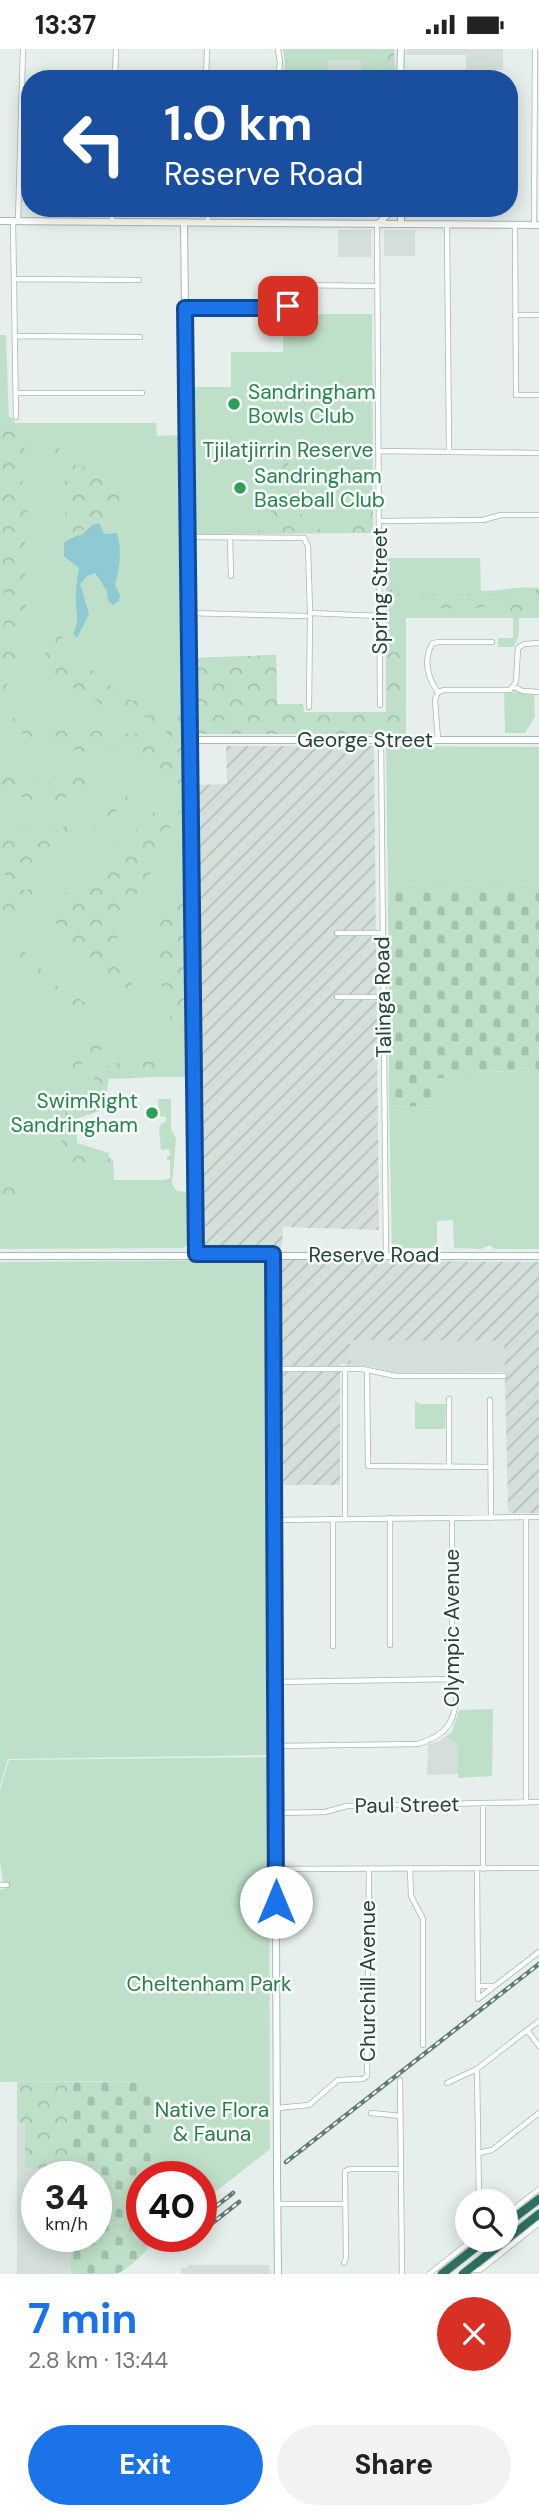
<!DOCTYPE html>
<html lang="en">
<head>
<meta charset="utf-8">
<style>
  :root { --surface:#fff; --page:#f2f2f2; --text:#222; --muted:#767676; --accent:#1a73e8 }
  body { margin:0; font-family:"DM Sans",sans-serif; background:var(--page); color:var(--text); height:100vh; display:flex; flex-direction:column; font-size:26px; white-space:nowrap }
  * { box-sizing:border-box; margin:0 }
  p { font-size:23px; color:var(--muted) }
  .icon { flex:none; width:38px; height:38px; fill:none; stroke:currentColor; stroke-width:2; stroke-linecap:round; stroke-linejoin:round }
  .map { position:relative; height:2225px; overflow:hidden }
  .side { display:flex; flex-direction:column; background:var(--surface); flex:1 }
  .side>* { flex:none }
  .banner { position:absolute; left:21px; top:21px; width:497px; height:147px; border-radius:28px; box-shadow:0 4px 18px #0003; background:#1a4fa0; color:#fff; overflow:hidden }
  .tools { position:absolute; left:455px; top:2140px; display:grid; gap:14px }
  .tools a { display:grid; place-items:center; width:63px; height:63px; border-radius:50%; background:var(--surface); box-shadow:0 4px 18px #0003; font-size:35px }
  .speed { position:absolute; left:21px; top:2112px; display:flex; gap:14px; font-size:35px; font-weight:700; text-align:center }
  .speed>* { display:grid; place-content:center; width:91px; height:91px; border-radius:50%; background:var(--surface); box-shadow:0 4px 18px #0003; line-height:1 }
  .speed small { font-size:18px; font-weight:400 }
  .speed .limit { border:10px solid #d22; background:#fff; color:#111 }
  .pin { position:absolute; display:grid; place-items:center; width:60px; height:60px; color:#fff; margin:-30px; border-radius:14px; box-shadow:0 4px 10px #0006 }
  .me { position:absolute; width:77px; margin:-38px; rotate:0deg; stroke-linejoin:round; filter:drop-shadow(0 0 5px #0008) }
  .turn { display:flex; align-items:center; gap:24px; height:147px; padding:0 28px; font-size:32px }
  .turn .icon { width:91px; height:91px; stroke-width:2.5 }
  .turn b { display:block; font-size:49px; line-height:60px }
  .round { display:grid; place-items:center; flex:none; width:74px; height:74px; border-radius:37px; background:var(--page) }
  .summary { display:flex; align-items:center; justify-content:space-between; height:119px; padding:0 28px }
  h1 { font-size:42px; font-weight:700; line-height:52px; color:var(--accent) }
  .cta { display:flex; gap:14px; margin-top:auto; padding:14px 28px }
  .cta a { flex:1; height:80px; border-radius:42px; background:var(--accent); color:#fff; font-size:28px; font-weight:700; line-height:80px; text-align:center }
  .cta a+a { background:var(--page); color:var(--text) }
  .status { display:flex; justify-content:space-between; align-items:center; height:49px; padding:0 35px; background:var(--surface); direction:ltr }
  .status svg { height:19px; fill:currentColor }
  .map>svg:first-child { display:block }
  .built { fill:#d4dfda }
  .industrial { fill:url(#industrial-furrows) }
  .green { fill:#bfe0c8 }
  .forest { fill:url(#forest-crowns) }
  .cemetery { fill:url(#cemetery-stones) }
  .water { fill:#8ec9d4 }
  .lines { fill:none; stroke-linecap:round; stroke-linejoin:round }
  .street-casing { stroke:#a8b8b2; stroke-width:6 }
  .secondary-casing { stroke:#a4bbb3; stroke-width:8 }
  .highway-casing { stroke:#c2cac8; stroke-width:10 }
  .street { stroke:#fff; stroke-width:4.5 }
  .secondary { stroke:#fff; stroke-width:6 }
  .highway { stroke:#2f6f62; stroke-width:8 }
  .rail-casing { stroke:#5f7d75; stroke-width:4.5 }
  .rail { stroke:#f7fbf9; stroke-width:2; stroke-dasharray:5; stroke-linecap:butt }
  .secondary-bridge-casing { stroke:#a4bbb3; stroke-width:8; stroke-linecap:butt }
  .secondary-bridge { stroke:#fff; stroke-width:6 }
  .route-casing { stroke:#114b97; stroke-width:18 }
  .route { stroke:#1a73e8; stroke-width:12 }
  .leisure-dot { fill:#2e9e5b; stroke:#f7fbf9; stroke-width:2.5 }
  .labels { text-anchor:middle; stroke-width:5; stroke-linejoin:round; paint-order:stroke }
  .leisure-label { font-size:21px; fill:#27864d; stroke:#f7fbf9; text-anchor:start }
  .park-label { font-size:21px; fill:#2d7a4b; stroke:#f7fbf9 }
  .street-label { font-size:21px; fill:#24423a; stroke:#f7fbf9 }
</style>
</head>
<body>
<div class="status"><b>13:37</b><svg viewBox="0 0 49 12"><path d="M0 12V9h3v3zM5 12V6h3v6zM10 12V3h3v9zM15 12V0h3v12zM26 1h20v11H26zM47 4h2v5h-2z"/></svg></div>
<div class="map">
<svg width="539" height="2225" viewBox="0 0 539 2225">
  <defs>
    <pattern id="industrial-furrows" width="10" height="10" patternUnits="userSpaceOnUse" patternTransform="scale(1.75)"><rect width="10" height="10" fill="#d4dfda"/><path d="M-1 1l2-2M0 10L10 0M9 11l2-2" fill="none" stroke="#b6c1bc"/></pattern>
    <pattern id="forest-crowns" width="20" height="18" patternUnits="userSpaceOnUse" patternTransform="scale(1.75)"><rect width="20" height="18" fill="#bfe0c8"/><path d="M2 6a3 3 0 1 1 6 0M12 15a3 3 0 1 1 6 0" fill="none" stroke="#a4c1ad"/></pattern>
    <pattern id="cemetery-stones" width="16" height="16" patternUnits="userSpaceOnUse" patternTransform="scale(1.75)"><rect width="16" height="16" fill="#bfe0c8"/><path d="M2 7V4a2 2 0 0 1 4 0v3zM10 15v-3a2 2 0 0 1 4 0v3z" fill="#a4c1ad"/></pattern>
  </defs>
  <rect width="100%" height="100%" fill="#e6efeb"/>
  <path class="built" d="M407,0h96v21h-37v-15h-59z
    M328,11h33v19h-33z
    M338,181h33v27h-33z
    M384,181h31v26h-31z
    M435,1290l69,2 1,31 -109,1 -30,-7h-20l-1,-3 6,-1 -1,-22z
    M446,1687l12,10 1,28 -32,1 1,-31 10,-2z
    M17,2033h54v95h-34v60h34v37h-54z
    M188,2216h81l1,9h-89v-6h6z"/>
  <path class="industrial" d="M226,697h148l5,484 -96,-3 -1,20 -80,-1 -5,-461 30,-1z
    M280,1211l259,2v251h-29l-2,-4 -4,-168 -154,-1 1,23 -11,1v121h-59z"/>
  <path class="green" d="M283,0h111l1,30h-34v-19h-33v19h-45l2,-14z
    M284,265h88l1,219 -178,1 -2,-147h38v-35h52z
    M0,286h6l3,88h147l1,13 24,-1 5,294 2,12 -3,143 3,193 -82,-1v33l-30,10 1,24 32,10v5l4,1 1,21h50l6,-2v-18h-3v-4h3l-1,-7 -8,1 -2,-21 2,-5 5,-3v-4l-7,-1 -1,-17h13v30l5,10 -4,45 5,7 12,1 1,51 -7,5 -183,1z
    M386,509h94l1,33c20,0 37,-5 58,-3v30h-20c0,11 1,20 -6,29h-15v-9h15v-20h-107v116h-209l-1,-76 80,-3 1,49h26l1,8h82z
    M518,643l16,2 1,23 -10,16h-20l-1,-40z
    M386,697l153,1v140h-151z
    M539,1022v178h-44l-5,-4 -9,4 -27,-1 -1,-28 -16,1v27h-45l-3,-141 46,-1v-28h30v-6z
    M267,1211l2,495 -261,4 -8,27v-524z
    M415,1352l5,3h26l-1,25h-30z
    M493,1660l-1,67 -34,2v-32l-12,-10 6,-4 7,-22z
    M269,1708l1,392 -69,54v-26h-46l1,-96 -156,1v-193h4l-4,-29v-70l9,-30z"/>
  <path class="forest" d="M369,0h25l1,30h-12z
    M0,365l12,4 7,11 8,6 1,4 -7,19 2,38 4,7 1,12 -3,25 1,82 -10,26 4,14 -9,18 -11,14v-58c4,-9 7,-25 6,-36 -1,-8 -6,-14 -6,-23l6,-5 -5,-4 -1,-9z
    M275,398h11l7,55 10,14 21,17 -68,1c24,-32 29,-48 19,-87z
    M372,398l1,86h-34c30,-23 29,-50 27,-85z
    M56,399l5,1 10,16h9l8,3 20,15 5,-1 5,4 4,35 -3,4 -26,-3 -11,9 -14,4 -2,-4 -1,-55 -2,-8 -10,-8v-8z
    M386,526l8,19h113l9,6 17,-4 3,-8h3v30h-35v-15c-20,5 -48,8 -68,4 -10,-1 -18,-5 -28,-5l-22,21z
    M386,576l9,10h10l1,99h-209l-1,-76 80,-3 1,49h26l1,8h83z
    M60,584l4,6 -2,3 4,1 5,24c12,-1 24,4 35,11l-2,4 22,11 3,7 16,2 21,14 10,-15h8l3,63c-10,9 -24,8 -36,5 -4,-10 -9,-21 -21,-23 -15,-2 -35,7 -49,5 -18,-2 -69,-14 -73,-31l20,-6 5,10 13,9 7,-3 5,-6 7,2 15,-3 12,8c15,-2 15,-9 29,2 15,0 29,2 43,5l2,-2 -1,-9 -21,-10 -18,-4 -8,-4h-11l-24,-18 -7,1 -3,-5h-8l-6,4 -6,-2 -12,-29 8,-12h4l3,-6 -2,-4z
    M0,709l25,26 29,-1 20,-11 26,-1 4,7 -18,14 -16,1c-18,23 -51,4 -70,-8z
    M183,728l2,15 -1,17 -12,10 -8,31 -12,19 -9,22 -9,11 -17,37 1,16 16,32 -2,6 -49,-38 -34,-41 2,-6 15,-15 17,-7 9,-7 17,-24 26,-22 6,-12 34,-23 3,-17z
    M127,746l1,5c-18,19 -42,29 -63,45 -11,8 -17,20 -27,28 -6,5 -17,9 -24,13l-14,-17v-43l5,3 17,2 35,-1z
    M181,834l4,1 2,147 -10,-2 -5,-5c-13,-50 -30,-95 9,-141z
    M19,839l5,2 10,-1 -1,15 -6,7 -16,2 -11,8v-28l8,1z
    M20,902h4l34,36 31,18 -1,6h-7c-19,-14 -57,-33 -65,-57z
    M102,992l3,5 -38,29 -2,-6c7,-14 21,-26 37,-28z
    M137,1010l17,3 6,8 -4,7 -47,2 -5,28 -33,14 7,27 27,6 7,7 -1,9 -6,1 -20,-8 -16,2c-12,-18 -7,-39 -2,-60l27,-11v-18c12,-12 27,-14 43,-17z
    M14,1130l18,9 -7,8 -22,12 -3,-2v-23z
    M17,2033h54v95h-8l-5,-11 -24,3 -9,-2v-44l-8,-1z"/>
  <path class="cemetery" d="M388,838h151v184l-73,1v6h-31v28l-46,1z
    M157,2032l-1,96h-14v60h13c-3,11 -27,33 -39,37 -12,0 -32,0 -45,0v-37h25v-60h-25v-95z"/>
  <path class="water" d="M99,474l5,11 13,-1c5,16 3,36 -2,52l5,10 -1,6 -6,4 -5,-4 -1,-10 -12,-18 -8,3 -7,8 9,30 -12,24 -4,-4c6,-12 4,-17 3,-29 -1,-9 1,-28 3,-37l-15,-12v-13l11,-7 7,-1 10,-10z"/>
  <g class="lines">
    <defs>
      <path id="street" d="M278,0l2,14 -2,16
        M115,30l1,-30
        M206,30l1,-30
        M13,172l3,196
        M18,172l5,-172
        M112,173v-14
        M208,173v-14
        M377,175l3,481
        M447,175l2,228
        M515,175l1,171h23
        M534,176l1,-176
        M14,230l125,1
        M185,259h101l6,-23 85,1
        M515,266h24
        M15,287l125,1
        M16,344h126
        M379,402l160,2
        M380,472l103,-1 18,-5h38
        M187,488l117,1 4,8 2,66
        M230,488l1,39
        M188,564l118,3
        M310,564l70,3
        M514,638l9,4 16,1
        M438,643c-10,-13 -15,-32 -6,-48l6,-2h54
        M309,658l1,-90
        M381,691l5,514
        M438,691l-3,-40 3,-8 7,-2h65l6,-8 2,-34 6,-4 15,-1
        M337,884h45
        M337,948h46
        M274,1320h71v150
        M345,1320h17l34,7h108
        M367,1321l1,96 123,1
        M490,1351l1,118
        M449,1418v-68
        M390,1469v127
        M526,1469v285
        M333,1470v127
        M274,1471l265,-3
        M275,1633l181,-3
        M275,1697l143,-2c10,-3 22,-8 29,-17 16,-21 9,-75 5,-100v-109
        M275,1764l50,-1 22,-6 192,-4
        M276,1820l263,-1
        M410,1820l1,27 12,23v126
        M477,1820l1,130
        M483,1820v-66
        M0,1836h7
        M478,1937h16
        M479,1949l60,-46
        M527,1981l12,16
        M477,2020l2,132
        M400,2031l2,194
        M447,2034l30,-14 62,-48
        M277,2059l32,-3 29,-25 25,-1 4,-3 2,-206
        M371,2064l30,3
        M479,2104l13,-3 47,-37
        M278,2155h67
        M506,2166l33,-26
        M344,2214l2,-5 -1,-87 5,-2h51
        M470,2221h10l59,-47
        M429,2225l43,-34"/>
      <path id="secondary" d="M400,30l1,-30
        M401,159v16
        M0,172l539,4
        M184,173l12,1032
        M379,174l15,-15
        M191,691h348
        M273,1205l4,902
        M0,1207h539
        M277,2128l1,97"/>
      <path id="highway" d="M506,2175l33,-25
        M442,2225l43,-34
        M463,2225l76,-60"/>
    </defs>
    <use href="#street" class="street-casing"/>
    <use href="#secondary" class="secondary-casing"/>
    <use href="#highway" class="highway-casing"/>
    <use href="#street" class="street"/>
    <use href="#secondary" class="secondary"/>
    <use href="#highway" class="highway"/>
    <defs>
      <path id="rail" d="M286,2113l253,-198
        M201,2169l32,-25
        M201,2183l38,-30
        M188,2192l7,-4"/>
    </defs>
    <use href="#rail" class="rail-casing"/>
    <use href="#rail" class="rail"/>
    <defs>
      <path id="secondary-bridge" d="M277,2107v21"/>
    </defs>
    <use href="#secondary-bridge" class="secondary-bridge-casing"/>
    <use href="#secondary-bridge" class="secondary-bridge"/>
  </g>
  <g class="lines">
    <defs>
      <path id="route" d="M276,1853l-3,-648h-77l-11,-946h98l5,-2"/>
    </defs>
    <use href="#route" class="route-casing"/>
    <use href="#route" class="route"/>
  </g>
  <g class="leisure-dot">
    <circle cx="234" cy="355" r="7"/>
    <circle cx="240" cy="439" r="7"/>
    <circle cx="152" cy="1064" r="7"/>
  </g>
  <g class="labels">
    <g class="leisure-label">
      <text x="248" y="350">Sandringham<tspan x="248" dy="24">Bowls Club</tspan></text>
      <text x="254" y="434">Sandringham<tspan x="254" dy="24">Baseball Club</tspan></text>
      <text x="138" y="1059" text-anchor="end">SwimRight<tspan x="138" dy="24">Sandringham</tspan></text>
    </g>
    <g class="park-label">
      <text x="288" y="408">Tjilatjirrin Reserve</text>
      <text x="209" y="1942">Cheltenham Park</text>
      <text x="212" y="2068">Native Flora<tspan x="212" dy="24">&amp; Fauna</tspan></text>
    </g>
    <g class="street-label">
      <text transform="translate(380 542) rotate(-90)" y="7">Spring Street</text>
      <text x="365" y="698">George Street</text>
      <text transform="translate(383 948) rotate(-91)" y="7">Talinga Road</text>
      <text x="374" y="1213">Reserve Road</text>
      <text transform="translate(452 1579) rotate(-90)" y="7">Olympic Avenue</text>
      <text transform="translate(407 1756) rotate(-1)" y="7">Paul Street</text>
      <text transform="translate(368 1932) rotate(-90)" y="7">Churchill Avenue</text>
    </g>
  </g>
</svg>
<div class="tools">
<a><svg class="icon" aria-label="search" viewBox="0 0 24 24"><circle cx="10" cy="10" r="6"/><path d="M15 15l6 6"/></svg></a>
</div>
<div class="speed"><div>34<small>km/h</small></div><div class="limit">40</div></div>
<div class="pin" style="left:288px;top:257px;background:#d93025"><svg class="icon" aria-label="arrive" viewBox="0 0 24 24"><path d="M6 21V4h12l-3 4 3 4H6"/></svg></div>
<svg class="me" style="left:276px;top:1853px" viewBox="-20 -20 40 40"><circle r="19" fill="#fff"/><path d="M0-13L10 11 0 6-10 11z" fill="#1a73e8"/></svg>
<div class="banner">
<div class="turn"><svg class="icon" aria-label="left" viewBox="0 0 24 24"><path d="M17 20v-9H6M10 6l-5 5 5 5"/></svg><div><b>1.0 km</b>Reserve Road</div></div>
</div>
</div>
<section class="side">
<div class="summary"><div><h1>7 min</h1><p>2.8 km · 13:44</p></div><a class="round" style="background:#d93025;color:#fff"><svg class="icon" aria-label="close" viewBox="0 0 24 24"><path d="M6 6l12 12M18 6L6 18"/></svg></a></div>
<div class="cta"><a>Exit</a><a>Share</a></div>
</section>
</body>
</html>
